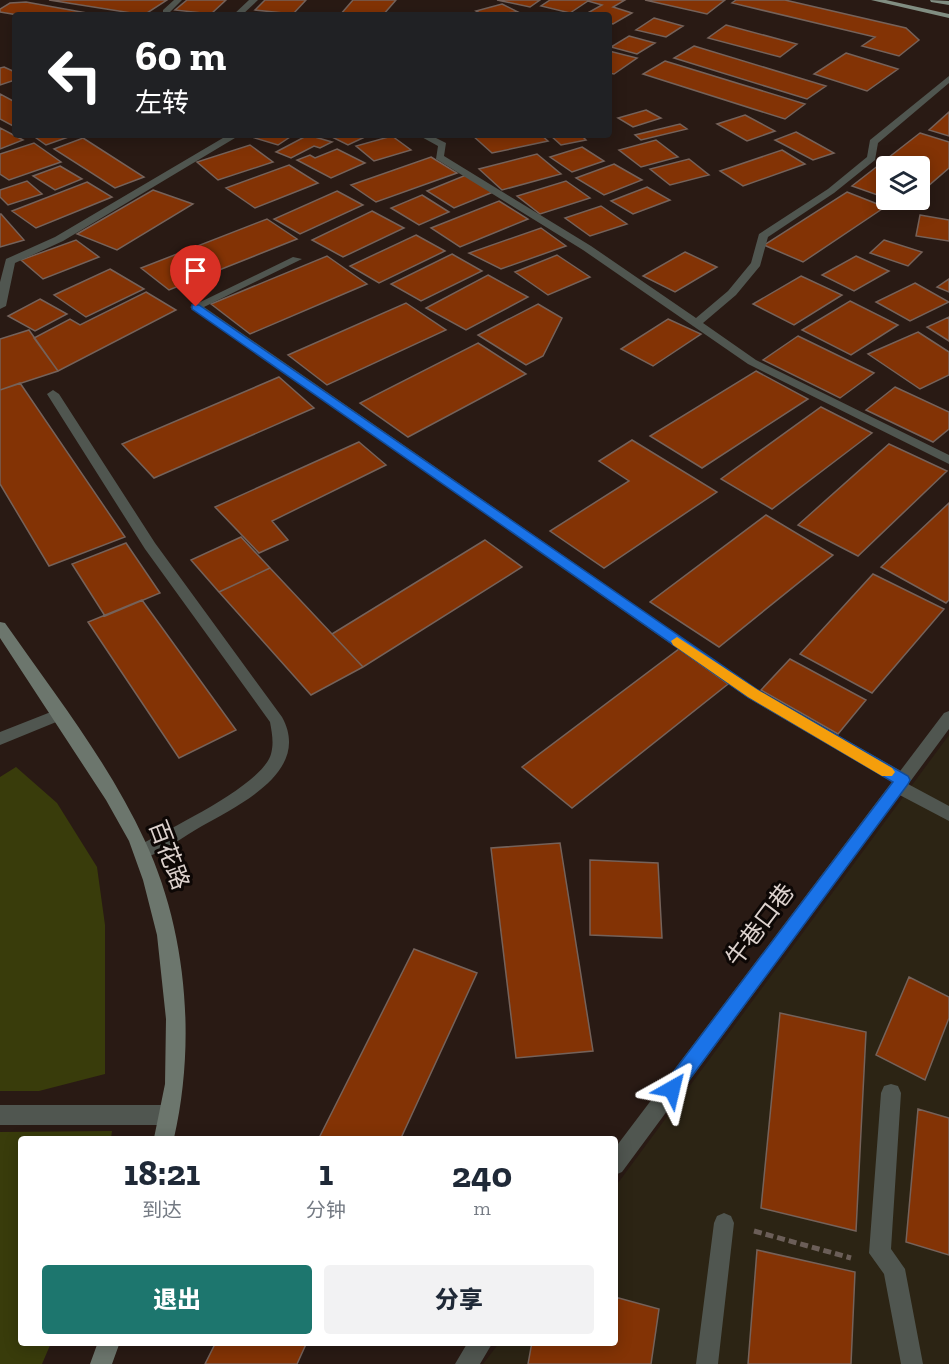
<!DOCTYPE html>
<html lang="zh">
<head>
<meta charset="utf-8">
<style>
  :root { --surface:#fff; --page:#f2f2f3; --text:#1f2937; --muted:#747a83; --accent:#1d766e }
  body { margin:0; font-family:"Zilla Slab","Noto Sans SC",serif; background:var(--page); color:var(--text); height:100vh; display:flex; flex-direction:column; font-size:22px; white-space:nowrap }
  * { box-sizing:border-box; margin:0 }
  p { font-size:20px; color:var(--muted) }
  .icon { flex:none; width:33px; height:33px; fill:none; stroke:currentColor; stroke-width:2; stroke-linecap:round; stroke-linejoin:round }
  .map { position:relative; flex:1; overflow:hidden }
  .side { position:absolute; left:18px; top:1136px; width:600px; height:210px; display:flex; flex-direction:column; background:var(--surface); border-radius:6px; box-shadow:0 3px 15px #0003 }
  .side>* { flex:none }
  .banner { position:absolute; left:12px; top:12px; width:600px; height:126px; border-radius:6px; box-shadow:0 3px 15px #0003; background:#202124; color:#fff; overflow:hidden }
  .tools { position:absolute; left:876px; top:156px; display:grid; gap:12px }
  .tools a { display:grid; place-items:center; width:54px; height:54px; border-radius:6px; background:var(--surface); box-shadow:0 3px 15px #0003; font-size:30px }
  .pin { position:absolute; display:grid; place-items:center; width:51px; height:51px; color:#fff; margin:-62px -26px; border-radius:50% 50% 50% 0; rotate:-45deg; box-shadow:0 0 6px #0007 }
  .pin .icon { rotate:45deg }
  .me { position:absolute; width:66px; margin:-33px; rotate:37deg; stroke-linejoin:round; filter:drop-shadow(0 0 4px #0008) }
  .turn { display:flex; align-items:center; gap:21px; height:126px; padding:0 24px; font-size:27px }
  .turn .icon { width:78px; height:78px; stroke-width:2.5 }
  .turn b { display:block; font-size:42px; line-height:51px }
  .eta { display:flex; justify-content:space-evenly; align-items:center; height:102px; text-align:center }
  .eta b { font-size:36px; font-weight:800; line-height:42px }
  .button { display:flex; gap:12px; margin-top:auto; padding:12px 24px }
  .button a { flex:1; height:69px; border-radius:6px; background:var(--accent); color:#fff; font-size:24px; font-weight:800; line-height:69px; text-align:center }
  .button a+a { background:var(--page); color:var(--text) }
  .map>svg:first-child { display:block }
  .education { fill:#2c2414 }
  .green { fill:#393c0b }
  .building { fill:#833305; stroke:#75625a; stroke-width:1.5 }
  .lines { fill:none; stroke-linecap:round; stroke-linejoin:round }
  .path { stroke:#6b5e58; stroke-width:5; stroke-dasharray:8 4; stroke-linecap:butt }
  .service { fill:#505650; fill-rule:evenodd }
  .minor { fill:#505650; fill-rule:evenodd }
  .secondary { fill:#6c766d; fill-rule:evenodd }
  .primary { fill:#818e82; fill-rule:evenodd }
  .route { fill:#1a73e8; stroke:#114b97; stroke-width:1.5 }
  .slow { fill:#f59e0b }
  .labels { text-anchor:middle; stroke-width:6; stroke-linejoin:round; paint-order:stroke }
  .street-label { font-size:24px; fill:#dcd1cd; stroke:#0d0705 }
</style>
</head>
<body>
<div class="map">
<svg width="949" height="1364" viewBox="0 0 949 1364">
  <rect width="100%" height="100%" fill="#291a14"/>
  <path class="education" d="M949,735v629h-466l16,-21 116,-1v-155z"/>
  <path class="green" d="M16,767l41,36 40,64 8,58v149l-66,17h-39v-314z
    M112,1131l-1,7h-90v204l30,1 -9,21h-42v-232z"/>
  <path class="building" d="M49,0h118l-23,15z
    M187,0h39l-15,14 -36,-4z
    M265,0h41l-13,14 -38,-4z
    M353,0h43l-13,15h-43z
    M497,0h43l-10,7z
    M550,0h75l-12,7 19,6 -19,11 -4,-1v-8h-25l18,-10 -14,-4 -18,12 -29,-7z
    M645,0h80l-18,14z
    M736,0h49l121,28 13,12 -20,16 -37,-10 13,-9 -143,-34z
    M26,2l72,13h-80l-18,-3v-3l10,-6z
    M502,4l16,8 -35,3 -7,-4z
    M654,18l29,8 -17,11 -30,-7z
    M726,25l71,19 -17,13 -72,-19z
    M629,36l26,7 -18,11 -26,-7z
    M694,46l132,40 -19,13 -133,-41z
    M609,51l28,7 -23,16 -5,-1z
    M846,53l52,16 -31,22 -53,-17z
    M665,61l140,43 -20,15 -142,-45z
    M4,67l11,5v8l-15,5v-17z
    M0,94l15,8v25l-15,-8z
    M646,110l15,8 -28,9 -15,-9z
    M949,112v24l-20,-6z
    M745,115l30,16 -28,10 -30,-17z
    M680,124l7,5 -46,11 -6,-5z
    M0,128l23,12 -23,9z
    M796,132l38,21 -21,7 -38,-20z
    M920,133l29,9v26l-29,25v-27h-34v32l-34,-12z
    M32,135h42l-28,10z
    M245,135h48l-15,10z
    M308,135l24,7 -12,6 -6,-2 -23,12 -15,-6z
    M328,135h41l-21,10z
    M472,135h69l7,6 -56,12z
    M550,135h31l5,5 -25,5z
    M392,136l19,14 -37,11 -18,-15z
    M83,138l61,39 -29,11 -61,-39z
    M656,140l22,17 -37,10 -22,-17z
    M34,143l27,19 -52,18 -9,-6v-20z
    M250,145l23,17 -55,18 -21,-18z
    M582,147l22,14 -32,11 -22,-15z
    M337,149l28,14 -34,15 -34,-18 13,-5 5,3z
    M782,150l23,14 -62,22 -23,-15z
    M537,154l24,20 -59,16 -23,-21z
    M431,157l26,16 -81,29 -25,-17z
    M689,159l20,16 -39,10 -20,-16z
    M614,164l28,16 -38,15 -28,-17z
    M289,165l29,18 -63,25 -29,-20z
    M60,166l22,13 -27,11 -22,-14z
    M466,175l27,17 -39,16 -27,-17z
    M27,181l15,13 -34,11 -8,-8v-7z
    M566,181l24,17 -50,16 -23,-18z
    M87,182l25,15 -76,31 -24,-17z
    M647,187l23,13 -37,14 -22,-13z
    M153,190l40,14 -76,46 -40,-16z
    M337,191l26,14 -63,29 -26,-15z
    M847,192l38,15 -82,55 -39,-17z
    M422,195l27,17 -30,13 -28,-17z
    M499,201l29,18 -68,28 -29,-19z
    M601,206l26,18 -37,12 -25,-18z
    M372,211l32,17 -61,29 -31,-17z
    M0,214h1l23,26 -24,7z
    M920,215l29,5v21l-33,-5z
    M267,219l30,20 -128,51 -28,-22z
    M541,228l25,18 -65,23 -32,-16z
    M416,235l29,16 -66,32 -29,-17z
    M76,240l23,17 -56,22 -22,-19z
    M884,240l38,12 -14,14 -38,-13z
    M685,252l32,15 -42,25 -32,-16z
    M452,254l30,17 -61,30 -30,-17z
    M557,255l33,22 -42,18 -33,-23z
    M327,256l40,28 -117,50 -39,-30z
    M856,256l33,15 -35,20 -32,-16z
    M110,269l34,20 -58,28 -32,-22z
    M488,275l40,22 -62,33 -40,-22z
    M801,276l41,19 -48,30 -41,-21z
    M949,279v13l-12,-5z
    M915,283l34,19 -39,19 -34,-19z
    M146,292l30,18 -118,61 -24,-33 36,-19 10,6z
    M40,299l27,15 -32,17 -27,-15z
    M850,301l48,24 -47,30 -49,-25z
    M406,303l40,27 -119,55 -39,-30z
    M538,304l24,14 -19,38 -17,9 -48,-30z
    M949,317v24l-22,-14z
    M668,319l33,15 -48,32 -32,-17z
    M29,330l29,41 -58,19v-51z
    M918,332l31,20v23l-29,14 -52,-35z
    M798,336l76,37 -34,25 -77,-38z
    M478,343l48,31 -118,63 -48,-34z
    M756,371l52,28 -106,69 -52,-32z
    M279,377l35,31 -160,70 -32,-34z
    M20,383l105,154 -76,29 -49,-82v-94z
    M895,387l54,25v17l-16,13 -67,-32z
    M821,407l51,26 -100,76 -51,-30z
    M632,440l85,52 -113,76 -54,-37 79,-50 -30,-20z
    M359,442l27,23 -114,56 16,19 -29,13 -44,-46z
    M889,444l58,27 -89,85 -60,-31z
    M949,503v97l-3,3 -65,-36z
    M766,515l67,40 -114,92 -69,-45z
    M241,537l29,31 -51,24 -28,-32z
    M485,540l37,27 -159,100 -31,-33z
    M126,543l34,50 -55,23 -33,-52z
    M270,568l93,99 -52,28 -92,-103z
    M873,574l71,35 -72,84 -72,-39z
    M142,600l94,130 -57,28 -91,-136z
    M679,649l49,35 -156,124 -50,-41z
    M790,659l76,41 -28,34 -77,-44z
    M560,843l33,208 -77,7 -25,-210z
    M590,860l68,3 4,75 -72,-3z
    M414,949l63,24 -76,165h-82z
    M909,977l40,20v21l-24,62 -49,-25z
    M780,1013l86,19 -10,199 -95,-23z
    M918,1109l31,9v137l-43,-13z
    M757,1250l98,22 -4,92h-103z
    M615,1297l44,12 -8,55h-123l4,-22h83z
    M216,1342h91l-10,22h-92z"/>
  <g class="lines">
    <path class="path" d="M754,1231l97,27"/>
    <path class="service" d="M174,0h8l-12,12 1,3h-8v-5z
      M249,0h9l-16,15h-9z
      M949,76v7l-71,60 -3,17 -41,33 -66,44 -8,29 -24,29 -33,28 53,37 193,95v9l-201,-100 -165,-114 -147,-91 2,-13 -20,-11h12l16,8 -2,13 147,90 105,72 32,-27 23,-28 8,-29 69,-45 39,-32 3,-17z
      M228,135h12l-177,106 -48,22 -9,43 -6,3v-27l6,-23 49,-22z
      M293,257l9,2 -98,48 554,383 150,85 2,5 -2,4 41,22v15l-57,-30 -2,-5 2,-4 -144,-84 -558,-391z
      M53,390l6,4 96,149 127,174c30,54 -43,88 -80,109 -19,11 -39,26 -60,33l-6,-2 -2,-5 2,-5c30,-17 126,-61 135,-93 3,-11 1,-21 -1,-32l-125,-173 -98,-155z
      M61,708l5,2 3,4 -3,4 -66,27v-13z
      M891,1084l7,2 3,7 -10,156 14,20 18,95h-22l-17,-90 -15,-21 12,-160 3,-7z
      M0,1105h168l7,3 3,7 -3,7 -7,3h-168z
      M724,1213l7,3 3,7 -16,141h-22l18,-141 3,-7z"/>
    <path class="minor" d="M949,711v18l-327,443 -7,3v-27l329,-435z
      M468,1342h25l-13,22h-25z"/>
    <path class="secondary" d="M0,622l5,1c49,70 104,140 140,218 42,90 51,201 29,297h-20l11,-54 1,-65 -9,-84 -14,-55 -14,-39 -23,-41 -106,-162z
      M98,1342h22l-8,22h-22z"/>
    <path class="primary" d="M871,0h15l63,14v4z
      M930,0l19,1v4l-18,-3z"/>
  </g>
  <path class="route" d="M192,305h7l559,385 150,86 2,4 -2,4 -230,311 -6,2 -7,-2 -2,-6 2,-6 228,-301 -145,-85 -556,-388z"/>
  <path class="slow" d="M677,637l81,53 134,78 3,4 -3,4h-10l-134,-79 -75,-52 -2,-4z"/>
  <g class="labels">
    <g class="street-label">
      <text transform="translate(169 855) rotate(69)" y="8">百花路</text>
      <text transform="translate(760 925) rotate(-53)" y="8">牛巷口巷</text>
    </g>
  </g>
</svg>
<div class="tools">
<a><svg class="icon" aria-label="layers" viewBox="0 0 24 24"><path d="M12 4l9 5-9 5-9-5zM3 14l9 5 9-5"/></svg></a>
</div>
<div class="pin" style="left:196px;top:307px;background:#d93025"><svg class="icon" aria-label="arrive" viewBox="0 0 24 24"><path d="M6 21V4h12l-3 4 3 4H6"/></svg></div>
<svg class="me" style="left:672px;top:1089px" viewBox="-20 -20 40 40"><path d="M0-17L14 15 0 8-14 15z" fill="#1a73e8" stroke="#fff" stroke-width="4"/></svg>
<div class="banner">
<div class="turn"><svg class="icon" aria-label="left" viewBox="0 0 24 24"><path d="M17 20v-9H6M10 6l-5 5 5 5"/></svg><div><b>60 m</b>左转</div></div>
</div>
<section class="side">
<div class="eta">
<div><b>18:21</b><p>到达</p></div>
<div><b>1</b><p>分钟</p></div>
<div><b>240</b><p>m</p></div>
</div>
<div class="button"><a>退出</a><a>分享</a></div>
</section>
</div>
</body>
</html>
